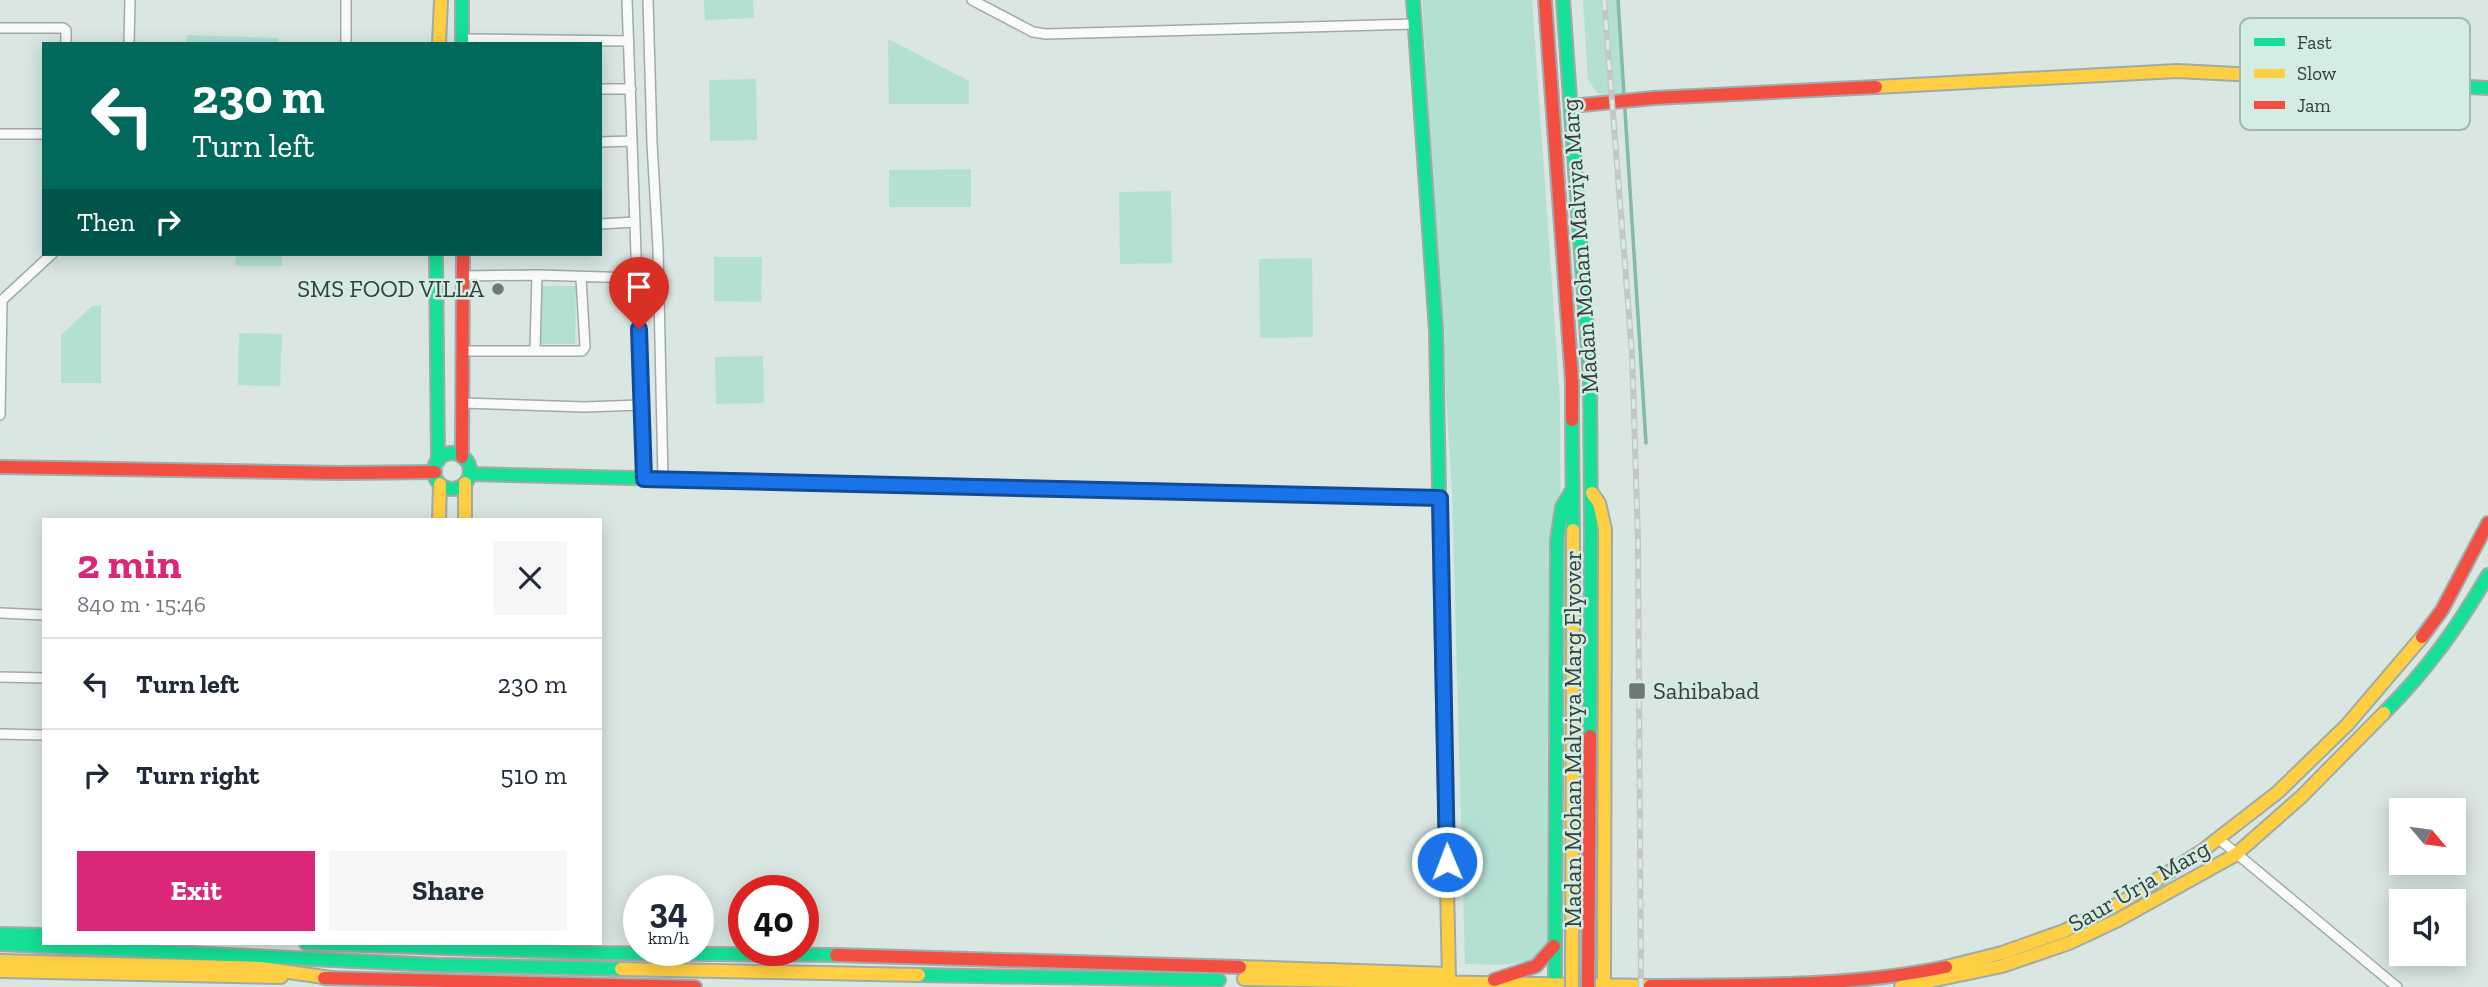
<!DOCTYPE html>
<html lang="en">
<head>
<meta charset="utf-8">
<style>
  :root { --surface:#fff; --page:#f6f6f7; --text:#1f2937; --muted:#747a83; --line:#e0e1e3; --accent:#db2777 }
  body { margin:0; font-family:"Zilla Slab",serif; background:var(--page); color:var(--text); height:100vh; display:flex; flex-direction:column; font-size:26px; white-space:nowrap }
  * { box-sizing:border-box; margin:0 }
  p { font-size:23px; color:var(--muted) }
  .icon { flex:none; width:38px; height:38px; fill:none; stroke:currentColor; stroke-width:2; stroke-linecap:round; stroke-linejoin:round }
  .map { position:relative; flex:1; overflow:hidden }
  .sheet { position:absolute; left:42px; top:518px; width:560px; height:427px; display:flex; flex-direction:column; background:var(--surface); border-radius:0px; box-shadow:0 4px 18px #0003 }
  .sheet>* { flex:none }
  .hud { position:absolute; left:42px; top:42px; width:560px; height:214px; border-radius:0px; box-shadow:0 4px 18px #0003; background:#00695c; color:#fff; overflow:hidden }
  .needle { width:46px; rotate:119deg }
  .tools { position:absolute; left:2389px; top:798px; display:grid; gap:14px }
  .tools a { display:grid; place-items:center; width:77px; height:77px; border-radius:0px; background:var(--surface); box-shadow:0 4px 18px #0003; font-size:35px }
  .speed { position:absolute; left:623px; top:875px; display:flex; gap:14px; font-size:35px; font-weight:700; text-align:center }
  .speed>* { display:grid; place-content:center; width:91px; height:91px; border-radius:50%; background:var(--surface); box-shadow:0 4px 18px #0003; line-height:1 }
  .speed small { font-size:18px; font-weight:400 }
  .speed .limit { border:10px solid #d22; background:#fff; color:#111 }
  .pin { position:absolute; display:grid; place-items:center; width:60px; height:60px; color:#fff; margin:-72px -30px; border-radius:50% 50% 50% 0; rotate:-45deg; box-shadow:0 0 7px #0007 }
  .pin .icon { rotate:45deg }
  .me { position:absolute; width:77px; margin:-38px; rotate:359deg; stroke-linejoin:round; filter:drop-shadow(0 0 5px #0008) }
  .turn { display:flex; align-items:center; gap:24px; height:147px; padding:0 35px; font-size:32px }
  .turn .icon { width:91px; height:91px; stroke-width:2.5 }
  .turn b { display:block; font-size:49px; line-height:60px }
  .then { display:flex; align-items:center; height:66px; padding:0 35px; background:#0003; gap:14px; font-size:26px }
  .round { display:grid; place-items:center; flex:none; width:74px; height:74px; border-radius:0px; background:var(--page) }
  .head { display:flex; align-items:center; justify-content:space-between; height:119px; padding:0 35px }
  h1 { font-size:42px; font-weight:800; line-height:52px; color:var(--accent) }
  .button { display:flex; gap:14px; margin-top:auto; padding:14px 35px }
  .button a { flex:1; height:80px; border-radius:0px; background:var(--accent); color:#fff; font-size:28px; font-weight:800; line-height:80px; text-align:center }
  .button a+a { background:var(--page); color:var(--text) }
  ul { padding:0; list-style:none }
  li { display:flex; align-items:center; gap:21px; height:91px; padding:0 35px; border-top:2px solid var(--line) }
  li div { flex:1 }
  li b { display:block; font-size:26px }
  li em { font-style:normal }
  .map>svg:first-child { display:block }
  .green { fill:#b4e0d4 }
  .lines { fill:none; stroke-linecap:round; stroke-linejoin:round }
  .stream { stroke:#84baab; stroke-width:3.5 }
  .street-casing { stroke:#a0aba8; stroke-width:12 }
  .fast-casing { stroke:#a0aba8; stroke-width:16 }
  .slow-casing { stroke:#a0aba8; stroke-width:16 }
  .jam-casing { stroke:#a0aba8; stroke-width:16 }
  .street { stroke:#f9fbfb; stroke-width:9 }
  .fast { stroke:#16e098; stroke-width:12 }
  .slow { stroke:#ffcf43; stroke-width:12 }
  .jam { stroke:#f24e42; stroke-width:12 }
  .rail-casing { stroke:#c3c7c5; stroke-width:6 }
  .rail { stroke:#d3ece4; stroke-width:3.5; stroke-dasharray:10; stroke-linecap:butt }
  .fast-bridge-casing { stroke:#a0aba8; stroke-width:16; stroke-linecap:butt }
  .slow-bridge-casing { stroke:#a0aba8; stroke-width:16; stroke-linecap:butt }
  .jam-bridge-casing { stroke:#a0aba8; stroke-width:16; stroke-linecap:butt }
  .fast-bridge { stroke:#16e098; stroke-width:12 }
  .slow-bridge { stroke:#ffcf43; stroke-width:12 }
  .jam-bridge { stroke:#f24e42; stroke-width:12 }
  .route-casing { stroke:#114b97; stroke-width:18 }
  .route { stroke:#1a73e8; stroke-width:12 }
  .poi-dot { fill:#6e7975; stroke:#d3ece4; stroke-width:2.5 }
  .labels { text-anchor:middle; stroke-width:5; stroke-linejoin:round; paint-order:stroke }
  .street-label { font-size:24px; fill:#343e3b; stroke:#d3ece4 }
  .poi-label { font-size:24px; fill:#343e3b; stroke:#d3ece4; text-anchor:end }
  .key { fill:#d3ece4; stroke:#a3b8b1; stroke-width:2 }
  .key-label { font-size:19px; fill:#343e3b }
</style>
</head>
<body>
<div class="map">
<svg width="2488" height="987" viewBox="0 0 2488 987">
  <rect width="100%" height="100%" fill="#d9e6e2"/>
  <path class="green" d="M704,0h49l1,18 -49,2z
    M1422,0h110l28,400 2,510c-3,10 -6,22 -11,31 -16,30 -57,23 -86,23l-13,-472z
    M1583,0h33l7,94h-25l-10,-14z
    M187,35l91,3v6h-92z
    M888,39l81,42v23h-80z
    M756,79l1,61 -47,1 -1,-61z
    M971,169v38h-82v-37z
    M1171,191l1,72 -52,1 -1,-72z
    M236,254h46v12h-47z
    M714,257h48l-1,45 -47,-1z
    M1312,258l1,79 -53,1 -1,-79z
    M539,286h37l-1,58h-37z
    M92,306h9v77h-40v-48z
    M239,333l43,1 -2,52 -42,-1z
    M763,356l1,47 -48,1 -1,-47z"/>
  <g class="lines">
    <path class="stream" d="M1618,0l28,443"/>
    <defs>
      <path id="street" d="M627,0l17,479
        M648,0l4,143 6,105 5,232
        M972,0l61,32 13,2 369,-10
        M0,28h63l3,2v14
        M462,39l167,2
        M129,44l1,-44
        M346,44v-44
        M600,89h31
        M0,134h44
        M600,142l32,-1
        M600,224l35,-2
        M463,276l74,-1 100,3
        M0,302l52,-48
        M535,350l2,-75
        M462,351h120l3,-4 -4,-69
        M462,403l122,4 57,-2
        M0,415l2,-113
        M0,613l44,2
        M0,677l44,1
        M0,734l44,1
        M2219,839l178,148"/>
      <path id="fast" d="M462,0v44
        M1413,0l23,331 6,322
        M1563,0l27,379 1,152
        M2256,75l232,13
        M436,254l2,207
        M1572,420l1,110
        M434 471a18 18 0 1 1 36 0a18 18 0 1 1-36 0Z
        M470,474l325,8
        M1256,493l184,5
        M2384,713c43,-43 73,-85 104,-138
        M0,934l44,1
        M306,943l295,10 235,2
        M0,944l437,21 184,4
        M919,975l300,5
        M1555,987l2,-446 5,-34 10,-17"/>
      <path id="slow" d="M439,44l2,-44
        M1876,87l301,-16 79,4
        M465,483v37
        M1592,493l7,10 6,26 -1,458
        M439,520l1,-36
        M1442,653l7,326
        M0,961l261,7 70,10
        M1240,967l209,7
        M1946,967l56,-14 62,-22 58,-29 80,-51 76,-59 69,-67 75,-88
        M621,969l298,6
        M0,971l281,6
        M1244,979l406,7
        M1901,987l101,-21 67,-23 49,-23 117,-65 66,-58 83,-84"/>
      <path id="jam" d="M1545,0l27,381v39
        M1571,106l83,-8 222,-11
        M462,457l1,-203
        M0,467l340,6 95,-1
        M795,482l461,11
        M2422,637l20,-27 46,-87
        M836,955l404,12
        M324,978l371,9
        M1494,980l42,-14 18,-20
        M1650,986c99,-1 200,1 296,-19"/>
    </defs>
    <use href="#street" class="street-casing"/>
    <use href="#fast" class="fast-casing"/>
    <use href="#slow" class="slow-casing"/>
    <use href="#jam" class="jam-casing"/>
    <use href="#street" class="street"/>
    <use href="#fast" class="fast"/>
    <use href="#slow" class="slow"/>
    <use href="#jam" class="jam"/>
    <defs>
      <path id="rail" d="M1604,0l28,353 6,187 3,447"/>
    </defs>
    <use href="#rail" class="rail-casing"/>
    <use href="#rail" class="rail"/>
    <defs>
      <path id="fast-bridge" d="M1590,736l1,-205"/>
      <path id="slow-bridge" d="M1572,987l1,-457"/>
      <path id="jam-bridge" d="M1588,987l2,-251"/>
    </defs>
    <use href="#fast-bridge" class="fast-bridge-casing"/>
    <use href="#slow-bridge" class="slow-bridge-casing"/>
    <use href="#jam-bridge" class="jam-bridge-casing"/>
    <use href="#fast-bridge" class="fast-bridge"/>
    <use href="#slow-bridge" class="slow-bridge"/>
    <use href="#jam-bridge" class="jam-bridge"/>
  </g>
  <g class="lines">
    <defs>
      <path id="route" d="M639,329l5,150 796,19 7,364"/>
    </defs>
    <use href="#route" class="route-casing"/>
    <use href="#route" class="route"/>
  </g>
  <g class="poi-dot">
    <circle cx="498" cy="289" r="7"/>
    <rect x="1628" y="682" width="18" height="18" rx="3.5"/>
  </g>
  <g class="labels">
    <g class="street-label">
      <text transform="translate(1580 246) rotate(-94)" y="8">Madan Mohan Malviya Marg</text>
      <text transform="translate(1573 739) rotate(-90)" y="8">Madan Mohan Malviya Marg Flyover</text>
      <text transform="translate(2139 886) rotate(-30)" y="8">Saur Urja Marg</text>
    </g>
    <g class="poi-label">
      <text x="484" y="297">SMS FOOD VILLA</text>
      <text x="1653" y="699" text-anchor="start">Sahibabad</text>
    </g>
  </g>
  <rect x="2240" y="18" width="230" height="112" rx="10" class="key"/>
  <rect x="2254" y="38" width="31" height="8" fill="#16e098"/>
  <rect x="2254" y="69" width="31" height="9" fill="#ffcf43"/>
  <rect x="2254" y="101" width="31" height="8" fill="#f24e42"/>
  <g class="key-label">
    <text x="2297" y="49">Fast</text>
    <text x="2297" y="80">Slow</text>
    <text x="2297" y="112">Jam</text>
  </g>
</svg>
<div class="tools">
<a><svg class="needle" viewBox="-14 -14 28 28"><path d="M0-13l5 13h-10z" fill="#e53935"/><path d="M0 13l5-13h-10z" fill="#747a83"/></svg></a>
<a><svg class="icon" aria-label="sound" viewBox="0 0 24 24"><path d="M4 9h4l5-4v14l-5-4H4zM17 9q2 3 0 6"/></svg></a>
</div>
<div class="speed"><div>34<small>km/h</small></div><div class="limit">40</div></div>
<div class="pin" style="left:639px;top:329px;background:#d93025"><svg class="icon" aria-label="arrive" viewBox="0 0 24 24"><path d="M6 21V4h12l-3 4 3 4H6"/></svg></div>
<svg class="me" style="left:1447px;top:862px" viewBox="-20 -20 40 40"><circle r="17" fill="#1a73e8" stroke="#fff" stroke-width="3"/><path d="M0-11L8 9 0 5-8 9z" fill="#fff"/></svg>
<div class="hud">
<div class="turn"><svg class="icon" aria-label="left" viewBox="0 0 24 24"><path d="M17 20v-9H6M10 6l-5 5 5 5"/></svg><div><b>230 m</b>Turn left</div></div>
<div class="then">Then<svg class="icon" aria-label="right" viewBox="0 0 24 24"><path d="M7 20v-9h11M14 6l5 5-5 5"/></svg></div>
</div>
<section class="sheet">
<div class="head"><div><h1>2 min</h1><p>840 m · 15:46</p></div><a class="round"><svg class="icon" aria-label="close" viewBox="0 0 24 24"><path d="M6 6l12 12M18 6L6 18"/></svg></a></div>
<ul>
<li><svg class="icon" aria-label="left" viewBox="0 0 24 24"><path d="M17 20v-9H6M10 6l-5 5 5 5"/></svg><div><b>Turn left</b></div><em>230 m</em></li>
<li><svg class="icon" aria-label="right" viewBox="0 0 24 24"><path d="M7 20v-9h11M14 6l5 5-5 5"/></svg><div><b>Turn right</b></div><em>510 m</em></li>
</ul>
<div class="button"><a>Exit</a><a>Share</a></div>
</section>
</div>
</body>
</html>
